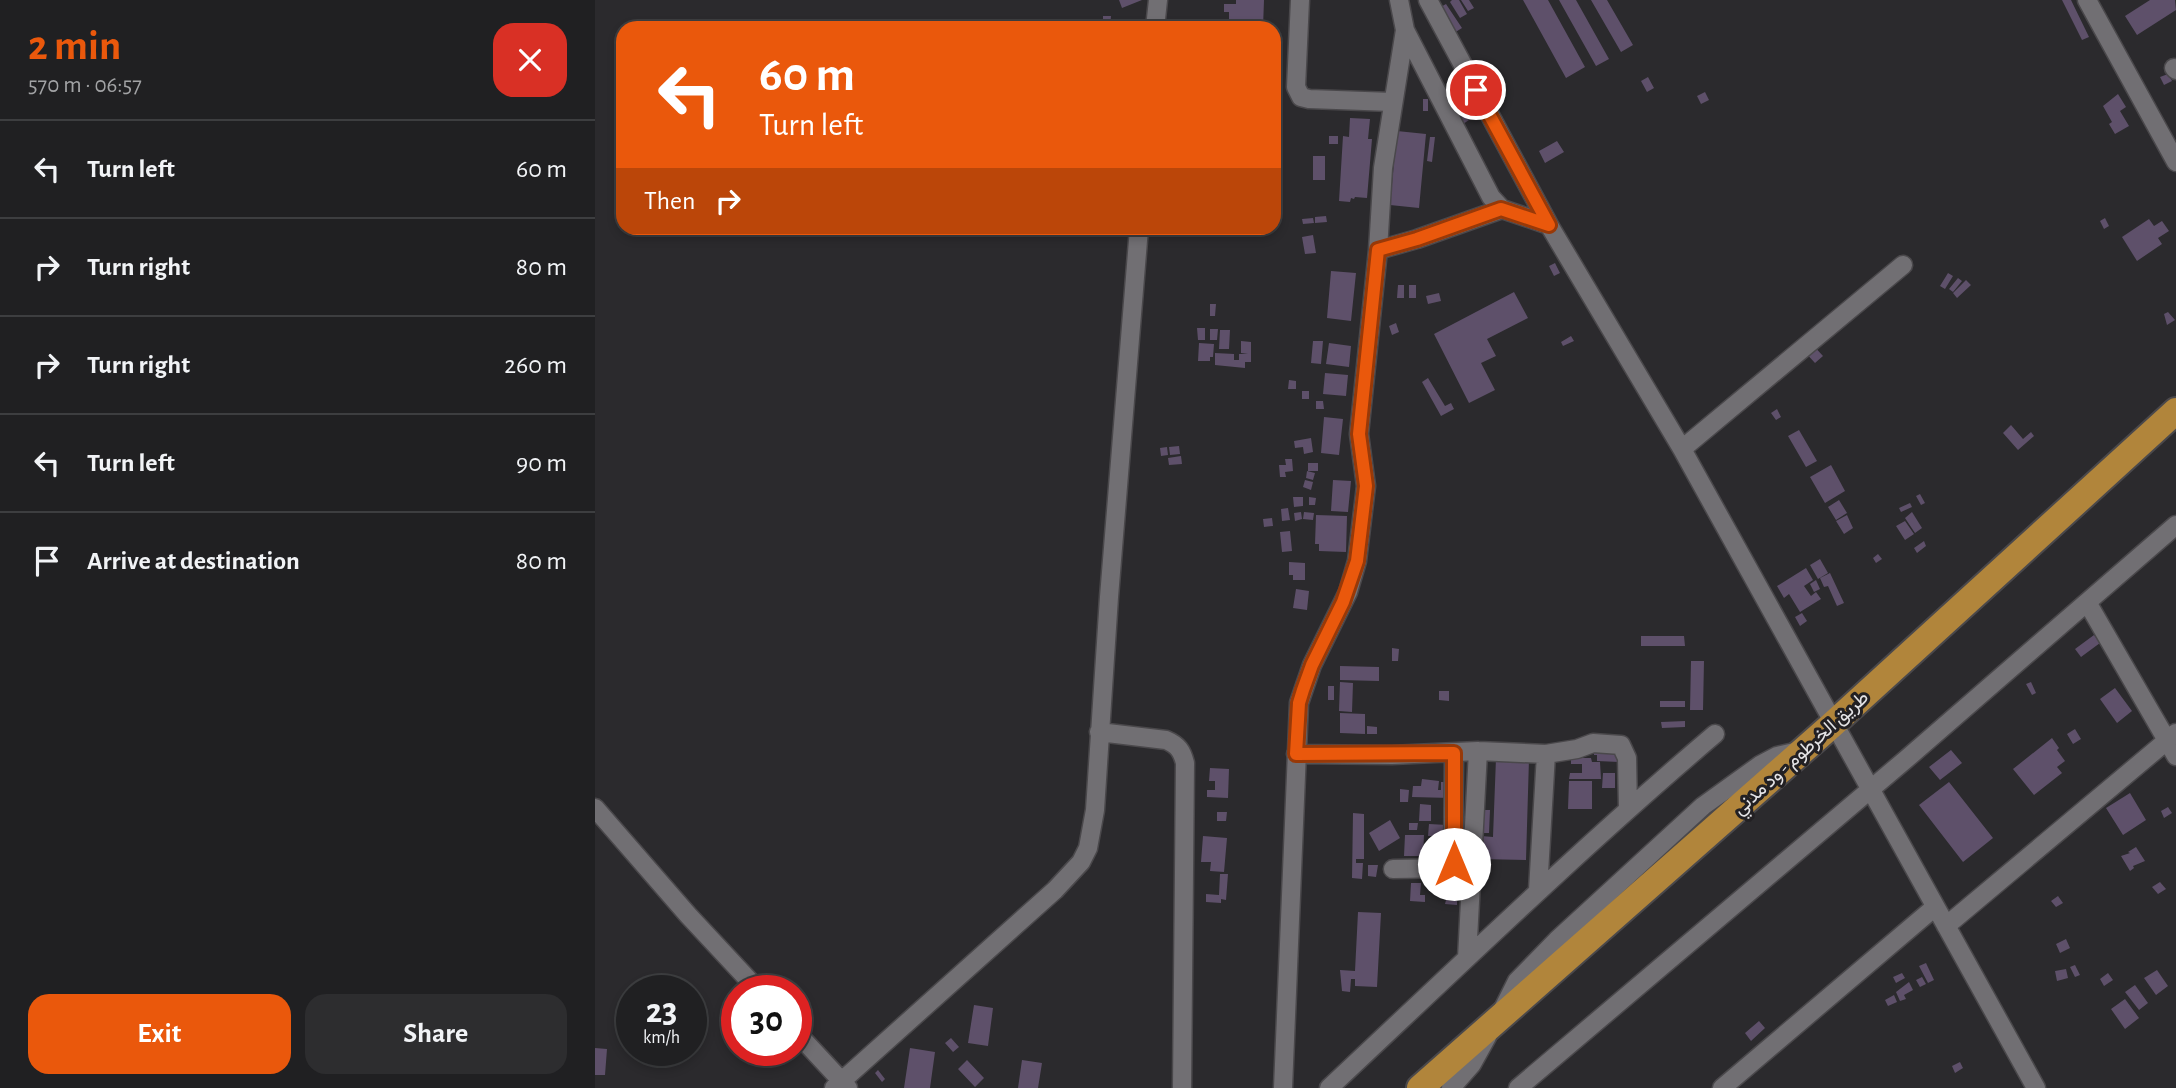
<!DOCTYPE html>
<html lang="en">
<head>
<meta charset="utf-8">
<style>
  :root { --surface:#202022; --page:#2d2d2f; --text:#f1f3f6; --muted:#a2a3a5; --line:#3d3e40; --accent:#ea580c }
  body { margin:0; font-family:"Alegreya Sans",Vazirmatn,sans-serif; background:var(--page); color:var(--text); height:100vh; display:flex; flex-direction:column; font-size:26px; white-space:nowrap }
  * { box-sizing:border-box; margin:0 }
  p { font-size:23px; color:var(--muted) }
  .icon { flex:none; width:38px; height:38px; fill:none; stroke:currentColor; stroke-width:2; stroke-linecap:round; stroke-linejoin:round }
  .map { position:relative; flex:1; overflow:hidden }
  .side { display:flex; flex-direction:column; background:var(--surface); width:595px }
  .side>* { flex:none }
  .top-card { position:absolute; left:21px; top:21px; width:665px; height:214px; border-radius:21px; box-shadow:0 4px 10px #0003,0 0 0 2px var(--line); background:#ea580c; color:#fff; overflow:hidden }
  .speed { position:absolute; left:21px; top:975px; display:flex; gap:14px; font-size:35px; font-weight:700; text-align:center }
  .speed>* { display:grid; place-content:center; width:91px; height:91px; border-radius:50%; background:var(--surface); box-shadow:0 4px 10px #0003,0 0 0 2px var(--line); line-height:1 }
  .speed small { font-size:18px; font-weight:400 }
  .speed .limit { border:10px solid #d22; background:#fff; color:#111 }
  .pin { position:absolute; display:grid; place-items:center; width:60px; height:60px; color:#fff; margin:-30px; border:4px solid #fff; border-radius:50%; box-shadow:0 2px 7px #0007 }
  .me { position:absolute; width:77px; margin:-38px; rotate:0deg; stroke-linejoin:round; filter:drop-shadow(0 0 5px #0008) }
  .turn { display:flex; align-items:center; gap:24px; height:147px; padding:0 28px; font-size:32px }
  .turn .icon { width:91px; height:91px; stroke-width:2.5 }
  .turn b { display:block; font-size:49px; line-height:60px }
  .then { display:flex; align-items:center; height:66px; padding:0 28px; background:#0003; gap:14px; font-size:26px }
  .round { display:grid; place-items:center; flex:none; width:74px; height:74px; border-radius:21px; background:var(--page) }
  .headline { display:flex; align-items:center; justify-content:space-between; height:119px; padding:0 28px }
  h1 { font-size:42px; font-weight:700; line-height:52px; color:var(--accent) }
  .cta { display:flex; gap:14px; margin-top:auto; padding:14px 28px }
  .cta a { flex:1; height:80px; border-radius:21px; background:var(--accent); color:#fff; font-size:28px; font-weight:700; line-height:80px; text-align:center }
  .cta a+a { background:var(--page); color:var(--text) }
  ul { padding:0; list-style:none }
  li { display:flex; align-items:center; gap:21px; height:98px; padding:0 28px; border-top:2px solid var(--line) }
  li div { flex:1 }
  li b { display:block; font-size:26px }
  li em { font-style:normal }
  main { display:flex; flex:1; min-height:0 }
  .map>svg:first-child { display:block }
  .building { fill:#5e506a }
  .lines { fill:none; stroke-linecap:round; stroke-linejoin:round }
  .minor-casing { stroke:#4a484b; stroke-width:21 }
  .highway-casing { stroke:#4a484b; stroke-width:30 }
  .minor { stroke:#716f73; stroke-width:18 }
  .highway { stroke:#b1853b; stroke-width:26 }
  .route-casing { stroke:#983908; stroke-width:18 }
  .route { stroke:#ea580c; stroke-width:12 }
  .labels { text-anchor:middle; stroke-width:6; stroke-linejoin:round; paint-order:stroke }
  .street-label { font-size:19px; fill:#e4e3e5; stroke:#222023 }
</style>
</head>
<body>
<main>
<section class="side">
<div class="headline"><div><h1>2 min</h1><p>570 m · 06:57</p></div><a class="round" style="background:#d93025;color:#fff"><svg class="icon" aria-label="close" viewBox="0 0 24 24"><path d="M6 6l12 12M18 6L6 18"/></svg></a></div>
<ul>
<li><svg class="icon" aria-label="left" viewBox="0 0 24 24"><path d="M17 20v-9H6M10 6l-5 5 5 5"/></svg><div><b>Turn left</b></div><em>60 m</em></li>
<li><svg class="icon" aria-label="right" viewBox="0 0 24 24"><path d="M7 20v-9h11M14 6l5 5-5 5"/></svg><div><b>Turn right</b></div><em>80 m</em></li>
<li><svg class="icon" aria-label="right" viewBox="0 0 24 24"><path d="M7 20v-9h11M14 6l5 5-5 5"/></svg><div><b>Turn right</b></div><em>260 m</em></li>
<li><svg class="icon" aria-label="left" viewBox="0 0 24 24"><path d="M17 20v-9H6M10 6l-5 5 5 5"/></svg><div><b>Turn left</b></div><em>90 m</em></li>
<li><svg class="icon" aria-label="arrive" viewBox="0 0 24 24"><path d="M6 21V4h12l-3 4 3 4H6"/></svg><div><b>Arrive at destination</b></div><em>80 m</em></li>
</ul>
<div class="cta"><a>Exit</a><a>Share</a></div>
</section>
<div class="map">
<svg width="1581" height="1088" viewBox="0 0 1581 1088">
  <rect width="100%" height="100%" fill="#2b2a2d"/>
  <path class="building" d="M524,0h23l-20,8z
    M641,0h28l-1,28h-30l1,-2h-5v-14h-5v-8h12z
    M857,0h7l8,14 -7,4 -10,-16z
    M866,0h8l5,8 -6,3z
    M928,0h25l37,67 -19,11z
    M964,0h17l33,59 -13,7z
    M996,0h16l26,45 -12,7z
    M1467,0h9l18,37 -7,3z
    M1555,0h25l1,10 -39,25 -12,-19z
    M851,4l16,24 -8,5 -15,-25z
    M508,16h8l-1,12 -7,-1z
    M1573,74l4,7 -8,4 -4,-8z
    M1053,77l6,11 -7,4 -6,-11z
    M1110,92l4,8 -8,4 -4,-8z
    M1523,94l8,13 -6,4 9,15 -14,8 -6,-10 3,-2 -9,-16z
    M863,98l11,22 -6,4 -12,-23z
    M828,99h5v12h-5z
    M755,118l20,1 -2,20h4l-5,59 -12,-1 -1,2 -3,-1 -1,4 -11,-1 4,-65 6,1z
    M679,123h6v10h-6z
    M802,131l29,3 -7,74 -29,-3z
    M734,136h9v8h-9z
    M835,137h5l-3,25 -5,-1z
    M962,141l7,11 -19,11 -6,-12z
    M718,156h12v24h-12z
    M731,216l1,6 -12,1v-6z
    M718,218l1,5 -11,1 -1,-5z
    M1510,218l4,8 -5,3 -4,-8z
    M1554,219l5,7 8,-5 7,10 -11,7 4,6 -25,17 -15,-24z
    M718,235l3,18 -11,1 -3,-17z
    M960,263l5,10 -6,3 -5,-10z
    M736,271l25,2 -5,48 -24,-3z
    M1353,273l5,3 -8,13 -5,-3z
    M1363,278l4,3 -9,11 -4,-3z
    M1371,280l5,5 -14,13 -4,-5z
    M803,285h6v13h-7z
    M814,285h7v13h-7z
    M919,292l14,26 -41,21 9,17 -15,7 14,27 -26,13 -35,-69z
    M844,293l2,8 -13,3 -2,-8z
    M615,304h6l-1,12h-5z
    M1573,312l7,8 -8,5 -3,-11z
    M801,323l3,9 -7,3 -3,-9z
    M602,328h8v12h-7z
    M615,329h8l-1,11h-7z
    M625,330h10l-1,19h-10z
    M976,336l3,5 -11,5 -2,-4z
    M646,341l10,1v20h-6v6l-30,-3v-12l19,1v6h5v-6h9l-7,-1z
    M718,341h10l-2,23 -10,-1z
    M604,343l15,1 -1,13h-3v4h-12z
    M734,343l22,3 -2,21 -23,-3z
    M1216,343l12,13 -8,7 -12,-13z
    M730,373l23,2 -2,21 -23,-2z
    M833,378l17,28 6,-3 3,6 -13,7 -19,-34z
    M694,380l7,1v8h-8z
    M707,391h7v8h-7z
    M721,401h7l1,8h-8z
    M1182,409l4,8 -5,3 -5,-7z
    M729,417l19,2 -4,36 -18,-2z
    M1416,425l12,14 8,-7 3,4 -16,14 -15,-17z
    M1204,430l18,31 -11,6 -18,-31z
    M716,438l2,14 -9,2 -1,-7 -8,1 -1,-7z
    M584,446l1,8 -10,1 -1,-8z
    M572,447l1,8 -7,1 -1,-8z
    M586,456l1,8 -13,1 -1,-7z
    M690,459h7l1,12 -8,1 1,5h-6l-1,-12h7z
    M713,463h10v8h-10z
    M1236,465l14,26 -20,12 -15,-26z
    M712,471l8,2 -2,7 -7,-2z
    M710,480l8,2 -2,8 -8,-3z
    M738,480l18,1 -3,31 -17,-1z
    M1325,494l5,9 -4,2 -5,-9z
    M698,497h10v9l-9,1z
    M714,497l7,1 -1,7h-6z
    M1244,500l8,13 -11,7 -8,-13z
    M1315,503l2,4 -11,5 -2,-4z
    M693,508l2,12 -8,1 -1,-12z
    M706,512l1,7 -7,2 -1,-8z
    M709,512l10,1 -1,7 -10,-1z
    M1317,512l10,16 -7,5 -10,-15z
    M721,515l31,1 -1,36 -27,-1v-7h-4z
    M1252,515l6,13 -9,6 -8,-13z
    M677,518l1,8 -9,1 -1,-8z
    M1310,521l9,13 -9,6 -9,-14z
    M695,531l2,20 -10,1 -2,-20z
    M1329,541l2,5 -9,7 -3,-5z
    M1283,554l4,5 -6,4 -3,-5z
    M1225,559l8,14 -10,6 -8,-14z
    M694,562l16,1v17h-12v-5h-4z
    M1211,568l7,12 -9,6 7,10 5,-4 5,7 -21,13 -11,-18 -5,4 -7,-12z
    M1235,573l14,30 -7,3 -9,-20 -4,1 -4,-9z
    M1221,580l4,9 -6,3 -4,-8z
    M701,589l13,2 -2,19 -14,-2z
    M1207,613l5,8 -7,5 -5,-9z
    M1499,635l6,8 -19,14 -6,-8z
    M1046,636h43l1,10h-44z
    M797,648l7,1 -1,12h-6z
    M1096,661h13l-1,49h-13z
    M745,666l39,1v14l-39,-1z
    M745,682l13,1 -1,29 -13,-1z
    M1436,682l5,11 -4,2 -6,-11z
    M733,686h6v14h-6z
    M1520,688l17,23 -15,12 -17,-24z
    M844,691h10v10l-10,-1z
    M1065,701h25v6h-25z
    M745,713l25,1v20l-25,-1z
    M1090,721v6l-23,1 -1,-6z
    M772,726l10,1v7h-10z
    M1480,729l6,10 -8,5 -6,-10z
    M1457,738l7,10 -2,2 8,11 -8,6 5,6 -28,22 -21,-26z
    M999,746l25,1v15l-22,-1v-6h-3z
    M1356,750l11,13 -22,17 -11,-13z
    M901,758l33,1 -3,101 -46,-1 1,-23 12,1z
    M976,758h20l1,4h8l1,17h-32l1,-6h12v-9h-11z
    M615,768l19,1 -1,29 -21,-1v-7h8v-9h-6z
    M1008,773h12v15h-13z
    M827,779l17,2 -1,9h3v-8h10v16l-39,-1 1,-11h8z
    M974,781h23v28h-24z
    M1354,782l44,56 -30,24 -44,-57z
    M805,789l9,1 -1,12h-8z
    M1535,793l16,27 -23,15 -17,-27z
    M825,804l11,1v16h-12z
    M1573,807l4,6 -8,5 -3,-7z
    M886,810h9l-1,23h-9z
    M622,812h10l-1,9h-9z
    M758,813l11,1v45h-8v4h7l-1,16 -10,-1z
    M795,820l10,18 -21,13 -10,-18z
    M814,823h9l-1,7h-8z
    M834,824l18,1 -1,11h-18z
    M810,835h19l-1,21h-19z
    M608,836l24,2 -3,34 -14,-1 1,-9h-10z
    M1541,847l9,14 -12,5 1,2 -4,3 -9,-15 9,-3 -2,-1z
    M773,865h10l-2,12 -8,-1z
    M625,874h8l-2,26 -5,-1v4l-15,-1v-8l13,1z
    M1565,882l6,7 -8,5 -6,-7z
    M816,883h10l-1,12h5v7l-15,-1z
    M1463,896l5,7 -7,4 -5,-6z
    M851,900l11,1v4l-12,-1z
    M763,912l23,1 -4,74 -22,-1v-7h-4l-1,13 -8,-1 -2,-21 15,1z
    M1471,939l4,9 -10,5 -4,-9z
    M1331,963l8,17 -6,3 -9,-17z
    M1480,965l5,10 -5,2 -5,-10z
    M1471,969l2,9 -11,3 -2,-10z
    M1562,970l11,16 -12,9 -12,-17z
    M1307,973l3,5 -9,5 -3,-6z
    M1513,973l5,7 -9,6 -4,-7z
    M1327,977l4,7 -6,3 -4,-7z
    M1314,982l4,8 -9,5 2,4 -6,2 -4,-9z
    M1540,985l13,18 -9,7 -14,-18z
    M1299,995l3,7 -9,4 -3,-6z
    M1530,999l14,19 -14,11 -14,-20z
    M379,1005l19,3 -5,38 -20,-3z
    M1164,1021l6,7 -14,13 -6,-8z
    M356,1038l8,9 -6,5 -8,-9z
    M0,1048l12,1 -2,26h-10z
    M315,1048l25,4 -5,36h-26z
    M372,1060l17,18 -9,9 -17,-18z
    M427,1060l20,3 -4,25h-20z
    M1365,1062l3,6 -8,5 -3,-7z
    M283,1070l7,9 -3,3 -7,-9z"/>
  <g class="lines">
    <defs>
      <path id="minor" d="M705,0l-4,87 5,10 8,2 83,3
        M804,0l6,30 86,167 11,12 47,16
        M833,0l121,225 133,224 354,639
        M1492,0l89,162
        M560,28l3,-28
        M1579,68l2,2
        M783,250l5,-82 22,-138
        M1087,449l221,-184
        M1492,602l89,154
        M504,732l67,8c12,5 16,11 19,23l-3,325
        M701,754l96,1 86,-4 68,3 31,-5 16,-6 28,2 6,13 1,50
        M0,808l93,107 70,75
        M798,869l60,-1 1,-115
        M943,890l8,-136
        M1351,926l230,-193
        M872,958l11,-207
        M908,1009l14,-28 40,-41 146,-134 57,-41 17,-9 22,-5
        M201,1032l52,56
        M239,1088l221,-198 26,-28 7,-14 7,-38 14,-213 30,-369
        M688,1088l16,-385 13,-38 36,-73 9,-31 9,-75 -7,-52 19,-184 39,-11 85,-30
        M734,1088c128,-120 253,-241 386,-354
        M856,1088l21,-24 15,-27
        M923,1088l386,-327 272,-236
        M1127,1088l213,-181"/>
      <path id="highway" d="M825,1088l413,-364 343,-313"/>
    </defs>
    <use href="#minor" class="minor-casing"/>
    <use href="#highway" class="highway-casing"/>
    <use href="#minor" class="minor"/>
    <use href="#highway" class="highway"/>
  </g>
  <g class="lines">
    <defs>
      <path id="route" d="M859,864v-111l-158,1 3,-51 4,-13 9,-25 31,-63 14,-41 9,-75 -7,-52 19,-184 39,-11 84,-30 48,16 -73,-135"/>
    </defs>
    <use href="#route" class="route-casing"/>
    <use href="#route" class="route"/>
  </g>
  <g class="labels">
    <g class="street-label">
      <text transform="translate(1205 752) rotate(-42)" y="7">طريق الخرطوم - ود مدني</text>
    </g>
  </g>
</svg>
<div class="speed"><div>23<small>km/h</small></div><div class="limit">30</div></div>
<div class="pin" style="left:881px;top:90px;background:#d93025"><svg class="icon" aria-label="arrive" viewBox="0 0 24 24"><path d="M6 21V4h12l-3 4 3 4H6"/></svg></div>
<svg class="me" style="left:859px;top:864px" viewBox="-20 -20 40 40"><circle r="19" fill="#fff"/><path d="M0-13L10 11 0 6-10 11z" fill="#ea580c"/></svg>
<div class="top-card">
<div class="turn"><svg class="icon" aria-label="left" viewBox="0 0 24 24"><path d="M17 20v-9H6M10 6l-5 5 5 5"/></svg><div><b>60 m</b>Turn left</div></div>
<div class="then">Then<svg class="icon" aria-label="right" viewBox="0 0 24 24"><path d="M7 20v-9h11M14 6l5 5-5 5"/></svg></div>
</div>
</div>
</main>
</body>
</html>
